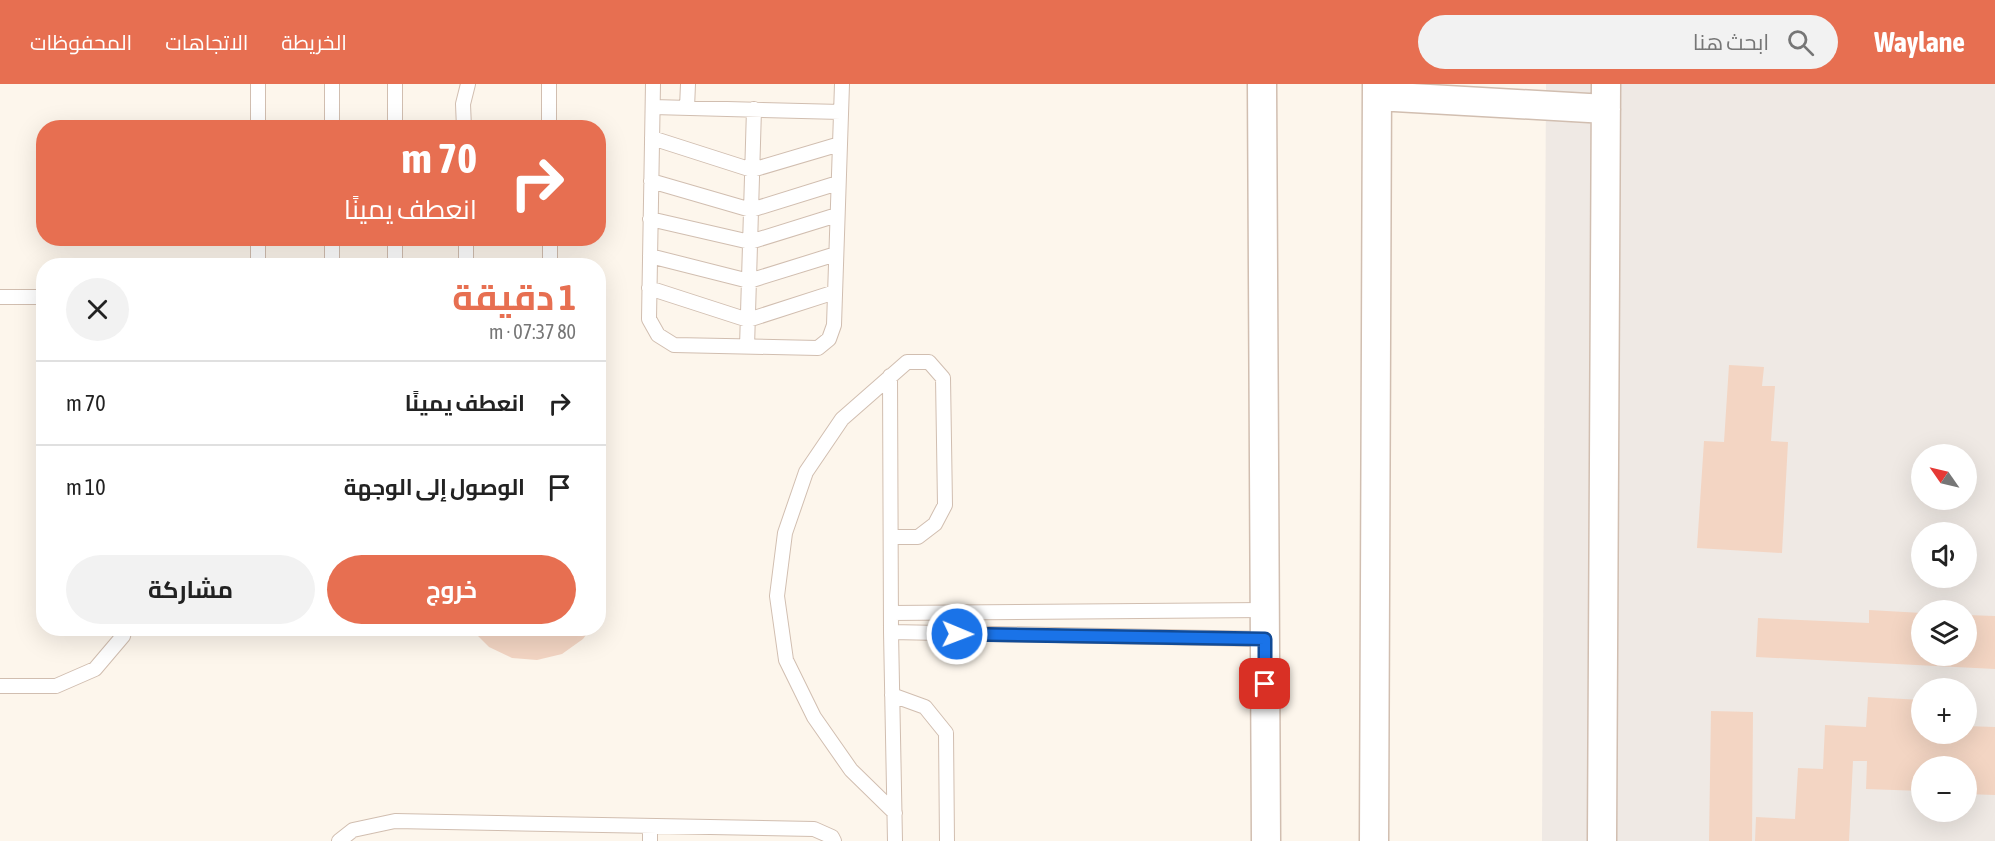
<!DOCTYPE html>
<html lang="ar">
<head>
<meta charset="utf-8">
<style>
  :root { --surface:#fff; --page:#f2f2f2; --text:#222; --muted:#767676; --line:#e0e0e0; --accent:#e76f51 }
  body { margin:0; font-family:"Asap Condensed",Cairo,sans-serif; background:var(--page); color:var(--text); direction:rtl; height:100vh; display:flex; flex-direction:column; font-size:22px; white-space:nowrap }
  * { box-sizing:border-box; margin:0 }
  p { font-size:20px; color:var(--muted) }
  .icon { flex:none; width:33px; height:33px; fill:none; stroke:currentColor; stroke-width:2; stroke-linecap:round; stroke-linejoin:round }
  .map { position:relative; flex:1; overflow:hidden; direction:ltr }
  .panel { position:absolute; left:36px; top:174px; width:570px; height:378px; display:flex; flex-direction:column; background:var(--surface); border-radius:24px; box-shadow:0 6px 24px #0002; direction:rtl }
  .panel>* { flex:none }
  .guide { position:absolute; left:36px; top:36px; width:570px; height:126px; border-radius:24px; box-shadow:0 6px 24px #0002; direction:rtl; background:#e76f51; color:#fff; overflow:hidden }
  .needle { width:39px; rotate:304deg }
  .tools { position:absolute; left:1911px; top:360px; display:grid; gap:12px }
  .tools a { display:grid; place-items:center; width:66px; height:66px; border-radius:50%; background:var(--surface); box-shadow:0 6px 24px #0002; font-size:30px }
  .pin { position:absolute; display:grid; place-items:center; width:51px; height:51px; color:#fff; margin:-26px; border-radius:12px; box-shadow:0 3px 9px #0006 }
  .me { position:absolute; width:66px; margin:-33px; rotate:91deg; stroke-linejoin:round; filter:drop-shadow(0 0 4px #0008) }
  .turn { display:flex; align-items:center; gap:21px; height:126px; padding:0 30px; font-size:27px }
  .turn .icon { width:78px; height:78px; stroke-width:2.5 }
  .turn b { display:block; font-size:42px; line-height:51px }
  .round { display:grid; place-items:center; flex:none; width:63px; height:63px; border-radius:32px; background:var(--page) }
  .overview { display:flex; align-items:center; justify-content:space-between; height:102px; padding:0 30px }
  h1 { font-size:36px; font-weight:700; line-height:45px; color:var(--accent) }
  .primary-button { display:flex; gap:12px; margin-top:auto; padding:12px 30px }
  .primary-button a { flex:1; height:69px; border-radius:36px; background:var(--accent); color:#fff; font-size:24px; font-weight:700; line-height:69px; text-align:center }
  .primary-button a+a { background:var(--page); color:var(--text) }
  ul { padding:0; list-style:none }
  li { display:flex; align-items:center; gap:18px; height:84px; padding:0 30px; border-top:2px solid var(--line) }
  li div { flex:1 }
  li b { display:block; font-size:22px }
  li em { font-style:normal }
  header { display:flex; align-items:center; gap:36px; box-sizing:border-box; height:84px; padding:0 30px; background:var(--accent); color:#fff }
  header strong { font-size:28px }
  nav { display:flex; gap:33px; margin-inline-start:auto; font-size:21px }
  .search { width:420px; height:54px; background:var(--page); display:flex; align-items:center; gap:15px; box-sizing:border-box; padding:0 21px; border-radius:33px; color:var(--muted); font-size:22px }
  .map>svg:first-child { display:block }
  .industrial { fill:#efe9e4; fill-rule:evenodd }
  .building { fill:#f3d5c3 }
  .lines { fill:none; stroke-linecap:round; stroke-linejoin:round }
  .lane-casing { stroke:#d1beb0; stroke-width:16 }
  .street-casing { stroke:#d1beb0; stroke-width:31 }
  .lane { stroke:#fff; stroke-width:14 }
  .street { stroke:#fff; stroke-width:28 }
  .route-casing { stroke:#114b97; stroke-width:15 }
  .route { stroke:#1a73e8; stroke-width:10 }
</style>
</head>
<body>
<header>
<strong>Waylane</strong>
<div class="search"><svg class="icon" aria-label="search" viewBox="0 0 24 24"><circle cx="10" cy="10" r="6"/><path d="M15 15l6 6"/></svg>ابحث هنا</div>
<nav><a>الخريطة</a><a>الاتجاهات</a><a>المحفوظات</a></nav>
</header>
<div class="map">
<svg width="1995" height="757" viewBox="0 0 1995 757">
  <rect width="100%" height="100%" fill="#fdf6ec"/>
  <path class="industrial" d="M1546,0h449v757h-453zM1922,370h44v46h-44zM1922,448h44v46h-44zM1922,526h44v46h-44zM1922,604h44v46h-44zM1922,682h44v46h-44z"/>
  <path class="building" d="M1729,281l35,2 -2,19h13l-4,55 17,1 -6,111 -85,-5 7,-107 20,1z
    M599,470l6,17v23l-6,22z
    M1869,526l53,3v43h44v-41l29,1v53l-239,-12 2,-39 111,5z
    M470,544h121l-8,11 -21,15 -25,6 -25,-2 -23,-11z
    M1868,613l54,3v34h44v-8l29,1v68l-29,-1v-28h-44v25l-56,-2 1,-28h-14l-4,80h-94l1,-24 39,2 3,-51 25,1 2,-44 41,2z
    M1711,627l42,1 -1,129h-43z"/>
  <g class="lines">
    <defs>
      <path id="lane" d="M549,0v44
        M653,0l-4,235 9,16 16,10 144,3 11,-9 5,-14 8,-241
        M653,23l188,5
        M687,24l1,-24
        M258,44v-44
        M332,44v-44
        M395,44v-44
        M464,44l-1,-24 5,-20
        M652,54l100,32 88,-26
        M651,97l100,29 87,-27
        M650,135l100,23 87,-27
        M466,154v28
        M550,154v28
        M650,172l99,25 87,-27
        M258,182v-28
        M332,182v-28
        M395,182v-28
        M649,204l99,32 87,-28
        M0,213h44
        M747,263l7,-238
        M890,292l1,256 4,209
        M891,453h27l17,-13 10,-19 -2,-127 -14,-16h-22l-65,57 -36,53 -21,61 -8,63 9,64 28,57 37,53 44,43
        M891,529l373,-3
        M891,548l374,7
        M0,602h56l39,-17 28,-33 2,-8
        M892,611l33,12 21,26 1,108
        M339,757l14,-11 42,-9 419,8 18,8 2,4
        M650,757v-15"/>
      <path id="street" d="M1262,0l4,757
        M1377,12l229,13
        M1374,757l3,-757
        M1602,757l4,-757"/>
    </defs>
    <use href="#lane" class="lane-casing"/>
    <use href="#street" class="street-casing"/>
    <use href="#lane" class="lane"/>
    <use href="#street" class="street"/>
  </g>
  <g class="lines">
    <defs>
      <path id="route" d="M957,550l308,5v45"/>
    </defs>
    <use href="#route" class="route-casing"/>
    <use href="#route" class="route"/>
  </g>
</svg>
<div class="tools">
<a><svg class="needle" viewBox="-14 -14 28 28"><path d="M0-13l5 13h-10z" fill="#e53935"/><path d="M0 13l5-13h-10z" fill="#767676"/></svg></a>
<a><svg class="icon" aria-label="sound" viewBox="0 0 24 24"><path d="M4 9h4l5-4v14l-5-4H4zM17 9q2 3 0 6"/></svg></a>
<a><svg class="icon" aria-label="layers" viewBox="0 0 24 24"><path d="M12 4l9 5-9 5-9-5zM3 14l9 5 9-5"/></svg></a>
<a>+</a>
<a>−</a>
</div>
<div class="pin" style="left:1265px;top:600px;background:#d93025"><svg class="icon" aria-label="arrive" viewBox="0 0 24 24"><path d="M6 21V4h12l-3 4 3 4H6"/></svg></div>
<svg class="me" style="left:957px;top:550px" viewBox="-20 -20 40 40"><circle r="17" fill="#1a73e8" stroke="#fff" stroke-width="3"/><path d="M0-11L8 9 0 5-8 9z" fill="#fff"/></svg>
<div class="guide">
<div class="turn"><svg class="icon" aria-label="right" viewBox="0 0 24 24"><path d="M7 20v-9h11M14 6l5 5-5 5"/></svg><div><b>70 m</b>انعطف يمينًا</div></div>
</div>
<section class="panel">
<div class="overview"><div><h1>1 دقيقة</h1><p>80 m · 07:37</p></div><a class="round"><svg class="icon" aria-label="close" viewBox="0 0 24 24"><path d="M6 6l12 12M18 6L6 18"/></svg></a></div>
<ul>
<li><svg class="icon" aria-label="right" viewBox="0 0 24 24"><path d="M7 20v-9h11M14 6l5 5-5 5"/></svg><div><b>انعطف يمينًا</b></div><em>70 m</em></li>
<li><svg class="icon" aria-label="arrive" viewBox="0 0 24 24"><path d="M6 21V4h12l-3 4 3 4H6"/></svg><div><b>الوصول إلى الوجهة</b></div><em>10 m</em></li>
</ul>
<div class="primary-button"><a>خروج</a><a>مشاركة</a></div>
</section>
</div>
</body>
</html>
